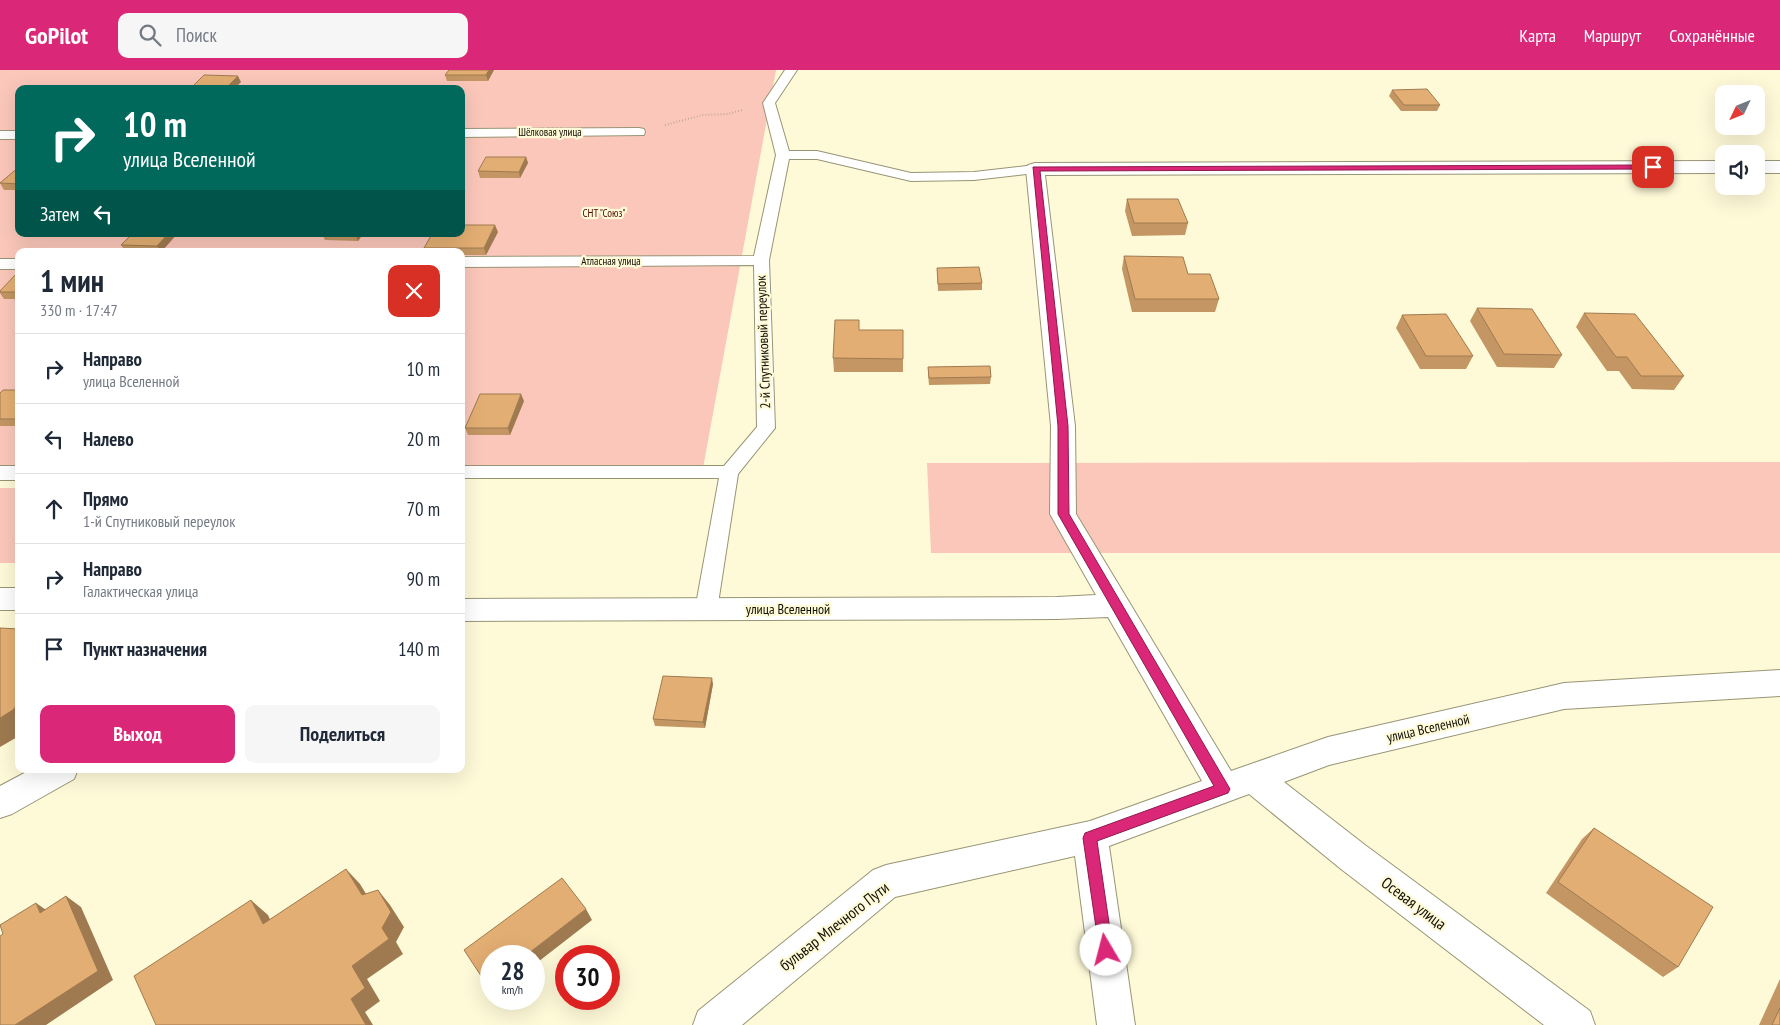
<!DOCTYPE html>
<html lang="ru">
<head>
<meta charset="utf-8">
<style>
  :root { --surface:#fff; --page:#f6f6f7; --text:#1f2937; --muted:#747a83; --line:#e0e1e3; --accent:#db2777 }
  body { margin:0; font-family:"PT Sans Narrow",sans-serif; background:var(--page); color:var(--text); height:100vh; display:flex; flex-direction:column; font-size:19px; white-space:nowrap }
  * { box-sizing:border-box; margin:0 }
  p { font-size:16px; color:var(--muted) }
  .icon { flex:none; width:28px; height:28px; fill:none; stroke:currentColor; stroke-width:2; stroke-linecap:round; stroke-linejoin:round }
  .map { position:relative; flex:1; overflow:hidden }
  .drawer { position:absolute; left:15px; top:178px; width:450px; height:525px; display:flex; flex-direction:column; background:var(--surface); border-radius:10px; box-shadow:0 5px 20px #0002 }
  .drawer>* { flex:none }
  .hud { position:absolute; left:15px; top:15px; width:450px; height:152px; border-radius:10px; box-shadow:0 5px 20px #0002; background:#00695c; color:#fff; overflow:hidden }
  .needle { width:32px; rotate:227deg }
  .controls { position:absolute; left:1715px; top:15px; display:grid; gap:10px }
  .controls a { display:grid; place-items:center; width:50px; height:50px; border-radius:10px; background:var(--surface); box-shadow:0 5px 20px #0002; font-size:25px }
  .speed { position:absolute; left:480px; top:875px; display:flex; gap:10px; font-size:25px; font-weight:700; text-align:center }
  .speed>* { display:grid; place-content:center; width:65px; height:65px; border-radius:50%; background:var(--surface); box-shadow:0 5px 20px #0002; line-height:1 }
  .speed small { font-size:12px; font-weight:400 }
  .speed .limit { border:8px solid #d22; background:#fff; color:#111 }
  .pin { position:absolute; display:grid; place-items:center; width:42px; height:42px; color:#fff; margin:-21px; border-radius:10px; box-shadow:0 2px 8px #0006 }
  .me { position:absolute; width:55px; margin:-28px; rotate:352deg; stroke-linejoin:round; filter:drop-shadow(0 0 4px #0008) }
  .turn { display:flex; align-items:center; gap:18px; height:105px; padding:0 25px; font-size:22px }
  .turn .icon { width:65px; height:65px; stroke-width:2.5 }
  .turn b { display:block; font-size:35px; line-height:42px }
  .then { display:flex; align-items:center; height:48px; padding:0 25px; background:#0003; gap:10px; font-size:19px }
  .round { display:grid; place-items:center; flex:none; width:52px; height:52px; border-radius:10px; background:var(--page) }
  .headline { display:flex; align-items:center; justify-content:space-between; height:85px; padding:0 25px }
  h1 { font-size:30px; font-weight:700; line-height:38px }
  .action { display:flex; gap:10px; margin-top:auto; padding:10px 25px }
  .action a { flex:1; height:58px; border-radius:10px; background:var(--accent); color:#fff; font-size:20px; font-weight:700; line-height:58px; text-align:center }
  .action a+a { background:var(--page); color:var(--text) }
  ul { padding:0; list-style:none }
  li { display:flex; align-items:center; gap:15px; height:70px; padding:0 25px; border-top:1px solid var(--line) }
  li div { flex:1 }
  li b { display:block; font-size:19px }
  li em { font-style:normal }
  header { display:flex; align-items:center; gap:30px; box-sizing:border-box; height:70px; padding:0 25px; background:var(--accent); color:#fff }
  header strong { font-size:24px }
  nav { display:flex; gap:28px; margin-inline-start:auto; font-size:18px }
  .search { width:350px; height:45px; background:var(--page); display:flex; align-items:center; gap:12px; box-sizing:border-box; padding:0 18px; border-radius:10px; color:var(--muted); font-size:19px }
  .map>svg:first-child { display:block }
  .green { fill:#fbc7ba; fill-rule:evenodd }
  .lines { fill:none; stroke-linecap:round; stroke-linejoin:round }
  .lane-casing { stroke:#989575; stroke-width:2 }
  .street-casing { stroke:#989575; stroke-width:2 }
  .path { stroke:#95927a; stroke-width:2; stroke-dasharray:0.5 2.5; stroke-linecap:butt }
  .lane { fill:#fff; fill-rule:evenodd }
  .street { fill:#fff; fill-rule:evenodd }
  .wall { fill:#c39663 }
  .shaded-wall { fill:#9f7a50 }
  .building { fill:#e3ae73; stroke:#9f7a50 }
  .route { fill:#db2777; stroke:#8e194d }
  .labels { text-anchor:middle; stroke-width:4.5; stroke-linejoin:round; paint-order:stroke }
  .far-street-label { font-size:11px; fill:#111005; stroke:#fefad8 }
  .far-park-label { font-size:11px; fill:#500b00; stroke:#fefad8 }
  .street-label { font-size:14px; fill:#111005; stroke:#fefad8 }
  .near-street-label { font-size:16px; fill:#111005; stroke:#fefad8 }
</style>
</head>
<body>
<header>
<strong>GoPilot</strong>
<div class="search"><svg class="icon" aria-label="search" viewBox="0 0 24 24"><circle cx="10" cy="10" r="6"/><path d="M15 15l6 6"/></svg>Поиск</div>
<nav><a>Карта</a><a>Маршрут</a><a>Сохранённые</a></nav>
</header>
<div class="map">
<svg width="1780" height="955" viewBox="0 0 1780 955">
  <rect width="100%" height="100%" fill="#fefad8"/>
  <path class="green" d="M0,0h776l-73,398 -242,-1v-216h-442v216h-19zM19,19h442v145h-442z
    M1780,392v91h-849l-4,-90z
    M0,418h19v75h-19z"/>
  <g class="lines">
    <defs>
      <path id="lane" d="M785,0h12l-22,33 14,48h28l94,22 63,-1 61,-7 7,4 -7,4 -61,7 -63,1 -94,-22h-28l-20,101 6,168 -37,46 -21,136 -4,6 -7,2 -7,-2 -4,-6 24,-132h-258v-12h263l33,-39 -3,-162 -293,2v-10l293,-1 22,-101 -13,-52z
        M639,58l5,1 1,3 -1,3 -183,2v-8z
        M0,61h19v8h-19z
        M0,189h19v10h-19z
        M0,396h19v14h-19z"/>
      <path id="street" d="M1724,91v12l-679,2 30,251 1,88 155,257 97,-34 236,-54 216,-13v26l-216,13 -235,56 -45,17 81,63 225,166 5,14h-51l-203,-156 -92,-75 -140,52 26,179h-38l-22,-169 -180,41 -153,128h-49l5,-14 175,-141 13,-5 204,-44 112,-40 -94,-164 -51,2 -596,2v-22l596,-2 39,-2 -46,-81 1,-88 -25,-257 2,-4 7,-2z
        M1756,91h24v12h-24z
        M0,518h19v22h-19z
        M32,699h46l-4,10 -62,35 -12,4v-32z"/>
    </defs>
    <use href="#lane" class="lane-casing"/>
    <use href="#street" class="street-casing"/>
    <path class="path" d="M665,55l38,-10 25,-1 14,-4"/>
    <use href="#lane" class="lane"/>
    <use href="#street" class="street"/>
  </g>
  <path class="wall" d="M494,0l-6,11h-41l-2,-6z
    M1392,20l48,15 -3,6h-36l-12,-15z
    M526,87l2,6 -8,15h-40l-2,-7z
    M19,97v23h-15l-4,-7z
    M1127,129l61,24 -3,12 -53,1 -7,-25z
    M498,162l-12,23h-25v-4h-35l-2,-3z
    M177,164l-15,17h-37l-4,-6z
    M322,164h41l-5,7 -33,-1z
    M1124,186l64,18 31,25 -4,13h-83l-10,-43z
    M937,198l45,15v7l-44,1z
    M19,203v26h-15l-4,-6v-2z
    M1477,238l85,47 -8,13 -57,-1 -27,-46z
    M1584,243l100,63 -10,14 -42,-1 -13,-18h-12l-31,-44z
    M1402,245l71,41 -7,13h-46l-24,-41z
    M859,260h44v42h-69l-1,-14z
    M928,297l63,10 -1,7 -61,1 -1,-11z
    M19,320v36h-19v-33z
    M524,331l-14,34h-42l-3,-7z
    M713,614l-8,44 -50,-2 -2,-7z
    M1594,758l84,139 -15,10 -117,-84 36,-54z
    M1780,909v46h-21z"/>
  <path class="shaded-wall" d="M489,0h5l-6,11 -2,-6z
    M238,6l3,6 -7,7h-9z
    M526,87l2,6 -8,15 -1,-6z
    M495,155l3,7 -12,23 -2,-7z
    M168,164h9l-15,17h-1l-4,-5z
    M355,164h8l-5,7z
    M521,324l3,7 -14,34 -2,-7z
    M19,344v10l-4,-5z
    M712,608l1,6 -8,44 -2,-6z
    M19,632v34l-19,11v-29z
    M346,799l14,15 16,26 -14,-15z
    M378,820l12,15 14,22 -8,15 7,12 -36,25 13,22 -15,11 8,13h-8l-14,-26 1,-33 30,-38z
    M66,826l15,11 32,73 -67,45h-31z
    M251,830l17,15 11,24 -16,-15z
    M36,833l16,11 -12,-1z
    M586,839l6,11 -58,45v-9h-9z
    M491,912v8l-4,-5z"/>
  <path class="building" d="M449,0h40l-3,5h-41z
    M204,5l34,1 -13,13h-35z
    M1427,19l13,16h-36l-12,-15z
    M486,87h40l-7,15 -41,-1z
    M19,97v17l-19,-1z
    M1127,129h51l10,24h-54z
    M461,155h34l-11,23h-60l8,-14h29z
    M132,164h36l-11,12 -36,-1z
    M1124,186l59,1 5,17h22l9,25h-84z
    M979,197l3,16 -44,1 -1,-16z
    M17,203h2v19h-19v-1z
    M1477,238l55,1 30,46 -58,-1z
    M1584,243l51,1 49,62h-43l-14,-19h-11z
    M1446,244l27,42h-47l-24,-41z
    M835,250h24v10h44v29l-70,-1z
    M990,296l1,11 -62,1 -1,-11z
    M3,320h16v24l-4,5h-15v-26z
    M480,324h41l-13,34h-43z
    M0,558l19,1v73l-6,8 -13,8z
    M663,606l49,2 -9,44 -50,-3z
    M1594,758l119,79 -35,60 -120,-85z
    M346,799l16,26 16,-5 13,22 -9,16 7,11 -37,27 13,22 -14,11 15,26h-210l-22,-49 117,-76 12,24z
    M562,808l24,31 -61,47h-34v26l-4,3 -23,-35z
    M66,826l32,75 -83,54h-15v-89l3,-2 -3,-9 36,-22 4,10z
    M1780,938v17h-8z"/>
  <path class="route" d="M1653,95l4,2 -1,2 -616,2 28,255 1,88 161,275 -2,4 -131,48 16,109 -2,5 -5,3 -6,-3 -17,-117 2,-5 129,-47 -156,-272v-88l-25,-259z"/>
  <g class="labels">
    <g class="far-street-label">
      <text x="550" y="66">Шёлковая улица</text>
      <text x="611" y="195">Атласная улица</text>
    </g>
    <g class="far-park-label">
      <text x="604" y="147">СНТ "Союз"</text>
    </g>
    <g class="street-label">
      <text transform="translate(763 272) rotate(-92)" y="5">2-й Спутниковый переулок</text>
      <text x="788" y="544">улица Вселенной</text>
      <text transform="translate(1428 658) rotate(-13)" y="5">улица Вселенной</text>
    </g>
    <g class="near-street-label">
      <text transform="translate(1414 833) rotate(37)" y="6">Осевая улица</text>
      <text transform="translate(834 856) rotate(-38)" y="6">бульвар Млечного Пути</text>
    </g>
  </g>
</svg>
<div class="controls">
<a><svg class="needle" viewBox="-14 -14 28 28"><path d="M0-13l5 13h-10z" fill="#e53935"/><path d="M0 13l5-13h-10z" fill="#747a83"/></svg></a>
<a><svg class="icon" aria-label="sound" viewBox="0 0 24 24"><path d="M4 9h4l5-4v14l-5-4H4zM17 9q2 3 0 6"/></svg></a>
</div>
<div class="speed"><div>28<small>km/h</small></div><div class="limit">30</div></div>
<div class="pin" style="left:1653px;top:97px;background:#d93025"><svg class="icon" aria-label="arrive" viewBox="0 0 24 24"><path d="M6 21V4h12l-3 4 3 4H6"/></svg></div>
<svg class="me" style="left:1106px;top:880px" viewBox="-20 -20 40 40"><circle r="19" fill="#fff"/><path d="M0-13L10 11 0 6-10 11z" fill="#db2777"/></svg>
<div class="hud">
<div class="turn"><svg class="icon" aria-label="right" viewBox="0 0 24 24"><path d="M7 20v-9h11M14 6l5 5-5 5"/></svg><div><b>10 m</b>улица Вселенной</div></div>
<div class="then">Затем<svg class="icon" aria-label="left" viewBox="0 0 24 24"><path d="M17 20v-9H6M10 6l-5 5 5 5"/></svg></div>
</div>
<section class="drawer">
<div class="headline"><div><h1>1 мин</h1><p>330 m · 17:47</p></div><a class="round" style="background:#d93025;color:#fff"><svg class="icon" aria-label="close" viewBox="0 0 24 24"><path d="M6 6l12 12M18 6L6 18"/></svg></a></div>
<ul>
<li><svg class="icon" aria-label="right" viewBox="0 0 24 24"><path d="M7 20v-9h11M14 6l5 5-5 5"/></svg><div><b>Направо</b><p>улица Вселенной</p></div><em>10 m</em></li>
<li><svg class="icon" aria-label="left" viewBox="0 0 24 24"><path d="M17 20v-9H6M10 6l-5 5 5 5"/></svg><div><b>Налево</b></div><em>20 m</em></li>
<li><svg class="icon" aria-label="ahead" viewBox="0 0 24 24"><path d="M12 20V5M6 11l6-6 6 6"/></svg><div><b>Прямо</b><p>1-й Спутниковый переулок</p></div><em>70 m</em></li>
<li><svg class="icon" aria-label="right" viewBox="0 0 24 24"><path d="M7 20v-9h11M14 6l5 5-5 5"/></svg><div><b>Направо</b><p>Галактическая улица</p></div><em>90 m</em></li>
<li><svg class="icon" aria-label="arrive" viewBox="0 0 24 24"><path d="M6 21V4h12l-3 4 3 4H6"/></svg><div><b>Пункт назначения</b></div><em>140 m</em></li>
</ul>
<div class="action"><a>Выход</a><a>Поделиться</a></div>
</section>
</div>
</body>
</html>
